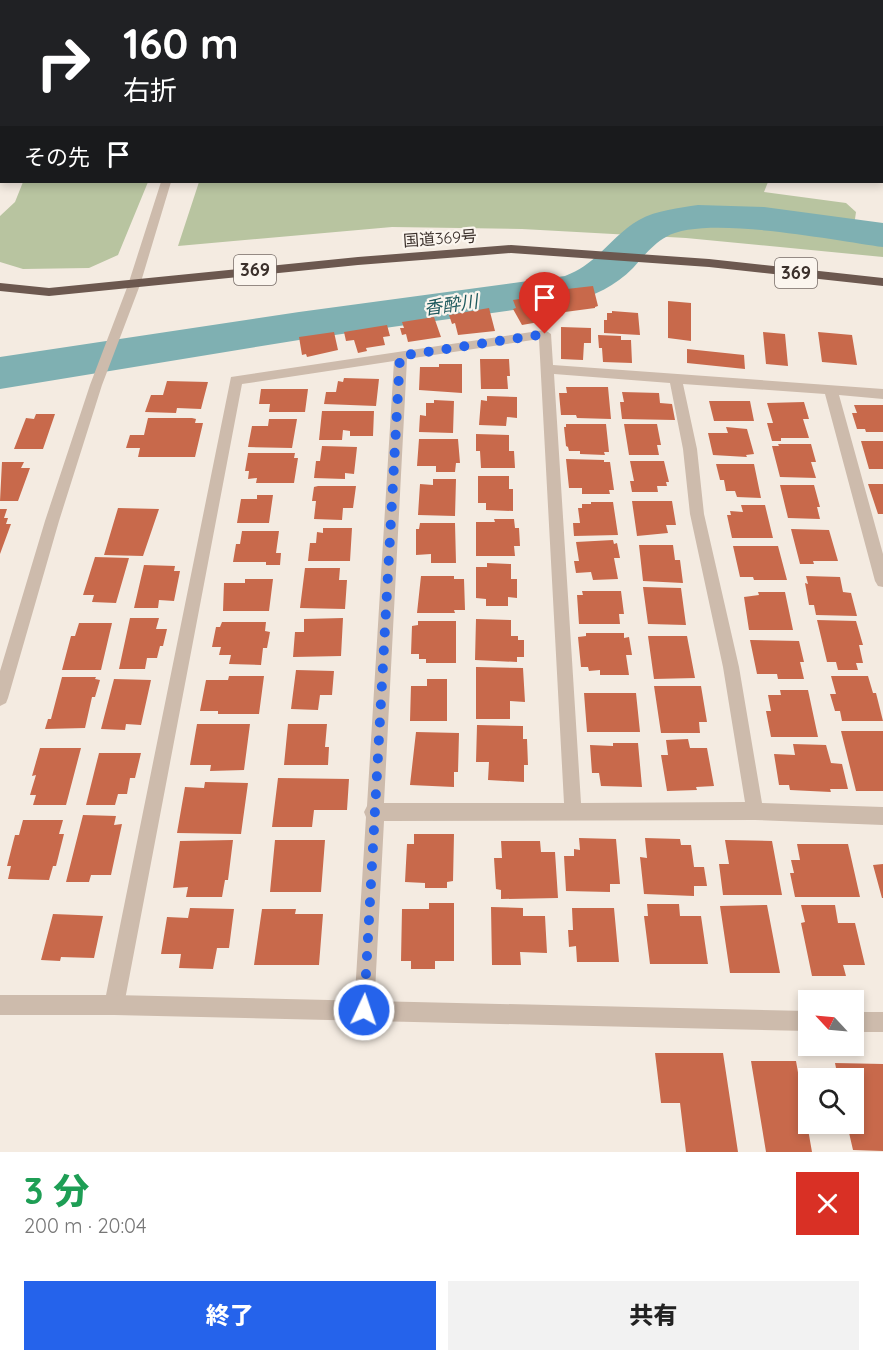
<!DOCTYPE html>
<html lang="ja">
<head>
<meta charset="utf-8">
<style>
  :root { --surface:#fff; --page:#f2f2f2; --text:#222; --muted:#767676; --accent:#2563eb }
  body { margin:0; font-family:Quicksand,"Noto Sans JP",sans-serif; background:var(--page); color:var(--text); height:100vh; display:flex; flex-direction:column; font-size:22px; white-space:nowrap }
  * { box-sizing:border-box; margin:0 }
  p { font-size:20px; color:var(--muted) }
  .icon { flex:none; width:33px; height:33px; fill:none; stroke:currentColor; stroke-width:2; stroke-linecap:round; stroke-linejoin:round }
  .map { position:relative; height:1152px; overflow:hidden }
  .panel { display:flex; flex-direction:column; background:var(--surface); flex:1 }
  .panel>* { flex:none }
  .hud { position:absolute; left:0px; top:0px; width:884px; height:183px; box-shadow:0 3px 9px #0003; background:#202124; color:#fff; overflow:hidden }
  .needle { width:39px; rotate:296deg }
  .buttons { position:absolute; left:798px; top:990px; display:grid; gap:12px }
  .buttons a { display:grid; place-items:center; width:66px; height:66px; border-radius:0px; background:var(--surface); box-shadow:0 3px 9px #0003; font-size:30px }
  .pin { position:absolute; display:grid; place-items:center; width:51px; height:51px; color:#fff; margin:-62px -26px; border-radius:50% 50% 50% 0; rotate:-45deg; box-shadow:0 0 6px #0007 }
  .pin .icon { rotate:45deg }
  .me { position:absolute; width:66px; margin:-33px; rotate:3deg; stroke-linejoin:round; filter:drop-shadow(0 0 4px #0008) }
  .turn { display:flex; align-items:center; gap:21px; height:126px; padding:0 24px; font-size:27px }
  .turn .icon { width:78px; height:78px; stroke-width:2.5 }
  .turn b { display:block; font-size:42px; line-height:51px }
  .then { display:flex; align-items:center; height:57px; padding:0 24px; background:#0003; gap:12px; font-size:22px }
  .round { display:grid; place-items:center; flex:none; width:63px; height:63px; border-radius:0px; background:var(--page) }
  .head { display:flex; align-items:center; justify-content:space-between; height:102px; padding:0 24px }
  h1 { font-size:36px; font-weight:800; line-height:45px; color:#1e9e55 }
  .primary-button { display:flex; gap:12px; margin-top:auto; padding:12px 24px }
  .primary-button a { flex:1; height:69px; border-radius:0px; background:var(--accent); color:#fff; font-size:24px; font-weight:800; line-height:69px; text-align:center }
  .primary-button a+a { background:var(--page); color:var(--text) }
  .map>svg:first-child { display:block }
  .green { fill:#b8c4a0 }
  .lines { fill:none; stroke-linecap:round; stroke-linejoin:round }
  .river { fill:#7fb0b2; fill-rule:evenodd }
  .building { fill:#c8694b }
  .minor { fill:#cdbbac; fill-rule:evenodd }
  .tertiary { fill:#cdbbac; fill-rule:evenodd }
  .trunk { fill:#6c584f; fill-rule:evenodd }
  .route { stroke:#2563eb; stroke-width:10; stroke-dasharray:0 18 }
  .labels { text-anchor:middle; stroke-width:4.5; stroke-linejoin:round; paint-order:stroke }
  .far-street-label { font-size:16px; fill:#3b302b; stroke:#fbf5ee }
  .shield { fill:#fbf5ee; stroke:#756b66; stroke-width:1.5 }
  .shield-label { font-size:18px; font-weight:bold; fill:#3b302b }
  .far-water-label { font-size:18px; font-style:italic; fill:#1f5a5e; stroke:#fbf5ee }
</style>
</head>
<body>
<div class="map">
<svg width="883" height="1152" viewBox="0 0 883 1152">
  <rect width="100%" height="100%" fill="#f4ebe1"/>
  <path class="green" d="M203,0h274l-273,2z
    M584,0h299v30l-1,-28 -301,-1z
    M23,182h125l-30,73 -29,13 -66,1 -23,-7v-46l15,-14z
    M199,182h569l-4,10 82,11 10,9 -3,21 30,8v16l-197,-19 -164,-9 -130,-2 -214,19z"/>
  <g class="lines">
    <path class="river" d="M698,205l66,2 119,16v24c-46,-6 -179,-33 -217,-10 -13,7 -23,20 -33,31 -18,18 -38,28 -63,34l-271,38 -299,49v-32l299,-45 266,-36c34,-13 46,-40 74,-56 18,-10 40,-12 59,-15z"/>
  </g>
  <path class="building" d="M593,286l5,20 -3,1v1l-30,4 -7,-22z
    M538,296l9,22 -9,2 1,2 -17,3 -9,-16 3,-1 -3,-8z
    M668,301l23,2v38l-23,-3z
    M489,308l6,23 -37,4 -3,-12 -3,1 -3,-9z
    M612,311l26,2 2,22 -36,-2v-13h3v-7h5z
    M434,317l7,20 -33,5 -2,-8 -4,1 -2,-7h4l-2,-6z
    M387,325l3,11 -7,1 2,8 -19,3 1,3 -9,2 -4,-13 -8,1 -2,-9z
    M561,327l30,1v15h-7l-1,17 -22,-1z
    M334,332l4,18 -31,7 -1,-3 -4,1 -3,-18z
    M763,332l22,2 3,32 -22,-2z
    M818,332l34,3 5,30 -35,-3z
    M598,335l23,1v4h10l1,23 -29,-1 -1,-14h-3z
    M687,349l57,6 1,14 -58,-6z
    M480,359h29l1,17h-3l1,13h-27z
    M439,364h23v29l-43,-3 1,-23h19z
    M344,378l35,1 -3,27 -52,-2 2,-12h10l2,-11 5,1z
    M167,381l41,1 -7,27 -24,-1 -1,5 -31,-1 6,-17h12z
    M566,387h42l3,32 -34,-1 -1,-3h-15l-2,-22h8z
    M261,389h47l-3,23h-36l1,-8h-11z
    M622,392l37,1 1,10 12,1 3,16 -53,-1 -2,-17h4z
    M487,396l30,1v21l-10,-1 -1,9 -27,-1 2,-25 6,1z
    M434,400l20,1 -1,32 -34,-1 1,-17 6,1v-13h8z
    M709,401h41l4,20h-40z
    M804,402l5,17h-6l6,19h-28v3h-9l-5,-18h6l-6,-20z
    M854,405h29v27h-17l-1,-3h-8l-5,-16h5z
    M322,411h52l-1,25h-23v-5l-7,-1 -1,10h-23z
    M36,414h19l-12,35h-29l12,-31 8,1z
    M148,418h44l4,1 -1,4h8l-8,34h-57l2,-9h-14l4,-13h14z
    M269,419h28l-5,29 -44,-1 4,-21h16z
    M566,424h40l3,28h-5l1,3 -25,-1v-3h-11l-1,-4 -2,-1 -2,-19h2z
    M624,424h33l4,21h-4l2,10h-30z
    M726,427l21,2 7,25 -8,1 1,2 -34,-2 -5,-22h20z
    M476,434l33,1v16h5l1,17h-34l-1,-17h-4z
    M419,439h39l2,24h-4l-1,9h-19v-6h-19z
    M861,441h22v28h-14z
    M778,444h33l5,18h-5l5,16 -36,-1 -8,-31h7z
    M322,446l35,1 -3,27 -9,-1v6l-31,-1 2,-17h4z
    M248,453h47l-1,5h4l-4,25h-38l1,-5 -9,1 1,-8h-4z
    M566,459l38,1v2h6l4,28h-5l1,4h-28v-6h-13z
    M630,461h34l5,21h-3l1,4h-10l1,6h-26l-2,-11h4z
    M2,462h22l-3,6h9l-12,33h-18z
    M716,464h38l7,34 -24,-1 -2,-6h-9l-2,-11h-4z
    M478,476h31v13h4v22l-27,-1v-7h-8z
    M433,479h23l-1,37 -37,-1 2,-31 13,1z
    M868,484h15v30h-5z
    M780,485h34l6,22h-3l3,12 -32,-1z
    M318,486h38l-3,22h-10l-1,12 -28,-1 2,-18h-4l2,-14z
    M257,495h16l-4,28h-32l4,-24h16z
    M632,501h40l4,24h-10l2,8 -31,3z
    M591,502h22l5,33 -44,1 -1,-13h7l-2,-15h4v-4h9z
    M741,505h24l8,33h-41l-5,-23h4l-1,-4 13,1z
    M118,508l41,1 -16,47 -39,-1z
    M0,509h7l-3,9h4l-2,6h5l-11,30z
    M494,519h20l1,9h4l1,18h-6l1,10h-39v-34h19z
    M420,523h35l1,40h-25v-9l-15,1v-26h3z
    M323,528h29l-2,33h-42l2,-18h6l1,-11 6,1z
    M791,529l38,1 9,31h-25l1,3h-14z
    M242,531h37l-3,22h5l-1,12h-14v-3h-33l3,-18h4z
    M613,540l1,4 3,-1 3,15h-6l4,21 -25,1 -2,-8 -15,1 -2,-12h5l-3,-19z
    M639,545h34l2,15h5l3,23 -40,-2z
    M733,546h45l9,34h-33l-1,-3h-13z
    M95,557l34,1 -13,45 -24,-1 2,-7h-11z
    M487,563l24,1v15h6v19l-9,-1v9h-22v-7l-10,-1v-31h11z
    M144,565l31,1 -1,5h6l-6,30 -15,-1 -1,8h-24z
    M305,568h35l-1,12h8l-2,29 -45,-1z
    M421,576h33v3h10l1,31h-11l1,3h-38z
    M806,576l34,1 3,15 8,1 6,23 -41,-1 -2,-10h-5l-4,-22 3,1z
    M245,579h28l-4,32h-46l1,-28h21z
    M643,587l38,1 5,37 -38,-1z
    M582,591h39l3,23h-5l1,10h-41l-2,-29h6z
    M758,592h27l8,38h-44l-5,-33 15,-2z
    M130,618h29l-3,11h11l-4,17h-3l-3,12h-10l-2,11h-26z
    M343,618l-2,38 -48,1 2,-25h9v-13z
    M476,619l35,1v16h7v4h6v17h-7v5l-42,-2z
    M817,620l39,1 7,24h-4l4,18h-7l2,7h-20l-2,-8h-9z
    M418,621h38v42h-30v-4h-7v-5h-8l1,-28 6,-1z
    M222,622h44l-1,9 5,1 -3,16h-4l-2,17 -32,-1 2,-9h-12l2,-8h-9l4,-20h4z
    M79,623h33l-11,47h-39l9,-34h4z
    M586,633h38v5l5,-1 3,18h-6l3,20h-29v-5l-11,1 -1,-4h-7l-3,-30 8,-1z
    M648,636h39l8,42 -41,1z
    M750,640l49,1 5,21h-4l4,17h-26l-1,-5h-20z
    M476,667l47,1 2,34 -15,-1v18h-34z
    M296,670l38,1 -2,24h-12l-2,15 -27,-1z
    M229,676h35l-5,38h-41v-3h-18l6,-31h22z
    M831,676h37l5,17h3l7,28h-41l-2,-10h-5l-5,-17h6z
    M62,677h34l-1,2 5,1 -5,17h-3l-7,31 -40,1 3,-10h3z
    M114,679l37,1 -10,45 -15,-1 -1,6 -24,-1z
    M427,679h20v42h-37l1,-35h16z
    M654,686h47l6,36h-8l1,11h-39z
    M780,690h28l10,47h-47l-5,-26h5l-3,-16h13z
    M584,693h52l4,39h-53z
    M197,724h53l-6,46 -34,1 1,-6h-21z
    M288,724h39l-2,23h4l-1,18h-44z
    M477,725l46,1v13h4l1,26h-4v17l-36,-2 1,-18h-13z
    M841,731h42v60h-27z
    M416,732l43,1 -1,39h-4v15l-44,-2z
    M688,739l2,9h17l7,38 -18,1 1,3 -30,1 -6,-36h7l-2,-15z
    M613,743h25l4,44 -41,-1 -2,-13h-7l-2,-28 23,1z
    M793,744l33,1 5,18 11,1 6,25h-18l1,3 -41,-2 -1,-5h-10l-5,-31 21,1z
    M40,748h41l-15,57h-33l3,-10h-6l6,-20 -4,1z
    M99,753h42l-6,25h-5l-3,16h-9l-3,11h-29z
    M278,778l71,1 -2,31h-33l-2,17h-40z
    M205,782l43,1 -7,51 -64,-1 8,-46 19,1z
    M83,815l33,1 -2,9 8,-1 -11,51h-20l-2,7h-23z
    M23,820h40l-4,14h5l-8,32h-3l-4,14 -41,-1 3,-13h-4l8,-31h4z
    M414,834h40l-1,47 -6,1v6h-22v-5l-20,-1 2,-38h7z
    M579,838l37,1 4,45h-10v8l-44,-1 -2,-35h10v-7l6,1z
    M645,838l35,1 1,6h10l3,22h10l3,19h-13v10l-50,-2 -4,-37 7,1z
    M233,840l-5,40h-3l-3,17h-36l2,-10 -15,1 7,-47z
    M275,840h50l-4,52h-51z
    M725,840l47,1 10,54h-59l-4,-31h10z
    M501,841h39l1,11h14l3,46 -57,1v-9l-5,-1 -2,-31h8z
    M797,844h51l12,53h-65l-5,-24h4l-3,-13h9z
    M883,864v34h-1l-9,-33z
    M429,903h25v58h-19v8h-24v-8h-10l1,-52h27z
    M647,904h32l1,12h21l7,48h-58l-6,-48h4z
    M767,905l13,68h-50l-10,-67z
    M801,905h34l3,18h17l10,42h-22l3,11h-34l-11,-53 4,-1z
    M491,907l32,1v8h22l2,37 -27,-1 1,13h-29z
    M190,908l44,1 -5,39h-12l-4,21 -34,-1 2,-14h-20l6,-37 21,1z
    M572,908h42l5,54h-42l-1,-16 -7,1 -1,-17h5z
    M262,909h34l-1,5h28l-4,51h-65z
    M53,914l50,2 -9,42 -33,-1 -1,4 -19,-1z
    M655,1053h68l15,99h-52l-6,-49h-19z
    M751,1061h45l16,91h-46z
    M835,1063l48,1v87l-30,-1 -6,-26h7v-46h-16z"/>
  <g class="lines">
    <path class="minor" d="M0,0h11l1,2h-10z
      M882,51h1l-1,7z
      M0,71h2v6h-2z
      M882,115h1v6h-1z
      M545,330l6,4 2,31 330,24v10l-44,-4 44,159v33l-5,-1 -3,-5 -50,-187 -142,-10 14,65 7,65 35,153 23,136 121,4v18l-128,-5 -371,1 -10,189 -3,7 -7,3 -7,-3 -3,-7 12,-193 -2,-5 3,-6 27,-445 -152,23 -118,621 -3,7 -7,3 -7,-3 -3,-7 127,-628zM539,339l25,464h-180l23,-444zM554,374l116,9 13,66 7,65 33,153 22,135 -164,1z"/>
    <path class="tertiary" d="M173,0h9l1,2h-9z
      M161,182h10l-31,103 -38,100 -43,136 -51,177 -2,5 -6,3v-35l45,-150 45,-136 38,-100z
      M0,995h114l694,16v20l-694,-16h-114z
      M854,1012h29v20h-29z"/>
    <path class="trunk" d="M511,245l198,14 174,19v8l-174,-19 -198,-14 -153,12 -309,31 -49,-5v-8l49,5 309,-31z"/>
  </g>
  <g class="lines">
    <path class="route" d="M364,1010l36,-654 145,-22"/>
  </g>
  <g class="labels">
    <g class="far-street-label">
      <text transform="translate(440 238) rotate(-4)" y="6">国道369号</text>
    </g>
    <g class="shield">
      <rect x="234" y="255" width="42" height="30" rx="4.5"/>
      <rect x="775" y="258" width="42" height="30" rx="4.5"/>
    </g>
    <g class="shield-label">
      <text x="255" y="276">369</text>
      <text x="796" y="279">369</text>
    </g>
    <g class="far-water-label">
      <text transform="translate(451 305) rotate(-8)" y="6">香酔川</text>
    </g>
  </g>
</svg>
<div class="buttons">
<a><svg class="needle" viewBox="-14 -14 28 28"><path d="M0-13l5 13h-10z" fill="#e53935"/><path d="M0 13l5-13h-10z" fill="#767676"/></svg></a>
<a><svg class="icon" aria-label="search" viewBox="0 0 24 24"><circle cx="10" cy="10" r="6"/><path d="M15 15l6 6"/></svg></a>
</div>
<div class="pin" style="left:545px;top:334px;background:#d93025"><svg class="icon" aria-label="arrive" viewBox="0 0 24 24"><path d="M6 21V4h12l-3 4 3 4H6"/></svg></div>
<svg class="me" style="left:364px;top:1010px" viewBox="-20 -20 40 40"><circle r="17" fill="#2563eb" stroke="#fff" stroke-width="3"/><path d="M0-11L8 9 0 5-8 9z" fill="#fff"/></svg>
<div class="hud">
<div class="turn"><svg class="icon" aria-label="right" viewBox="0 0 24 24"><path d="M7 20v-9h11M14 6l5 5-5 5"/></svg><div><b>160 m</b>右折</div></div>
<div class="then">その先<svg class="icon" aria-label="arrive" viewBox="0 0 24 24"><path d="M6 21V4h12l-3 4 3 4H6"/></svg></div>
</div>
</div>
<section class="panel">
<div class="head"><div><h1>3 分</h1><p>200 m · 20:04</p></div><a class="round" style="background:#d93025;color:#fff"><svg class="icon" aria-label="close" viewBox="0 0 24 24"><path d="M6 6l12 12M18 6L6 18"/></svg></a></div>
<div class="primary-button"><a>終了</a><a>共有</a></div>
</section>
</body>
</html>
